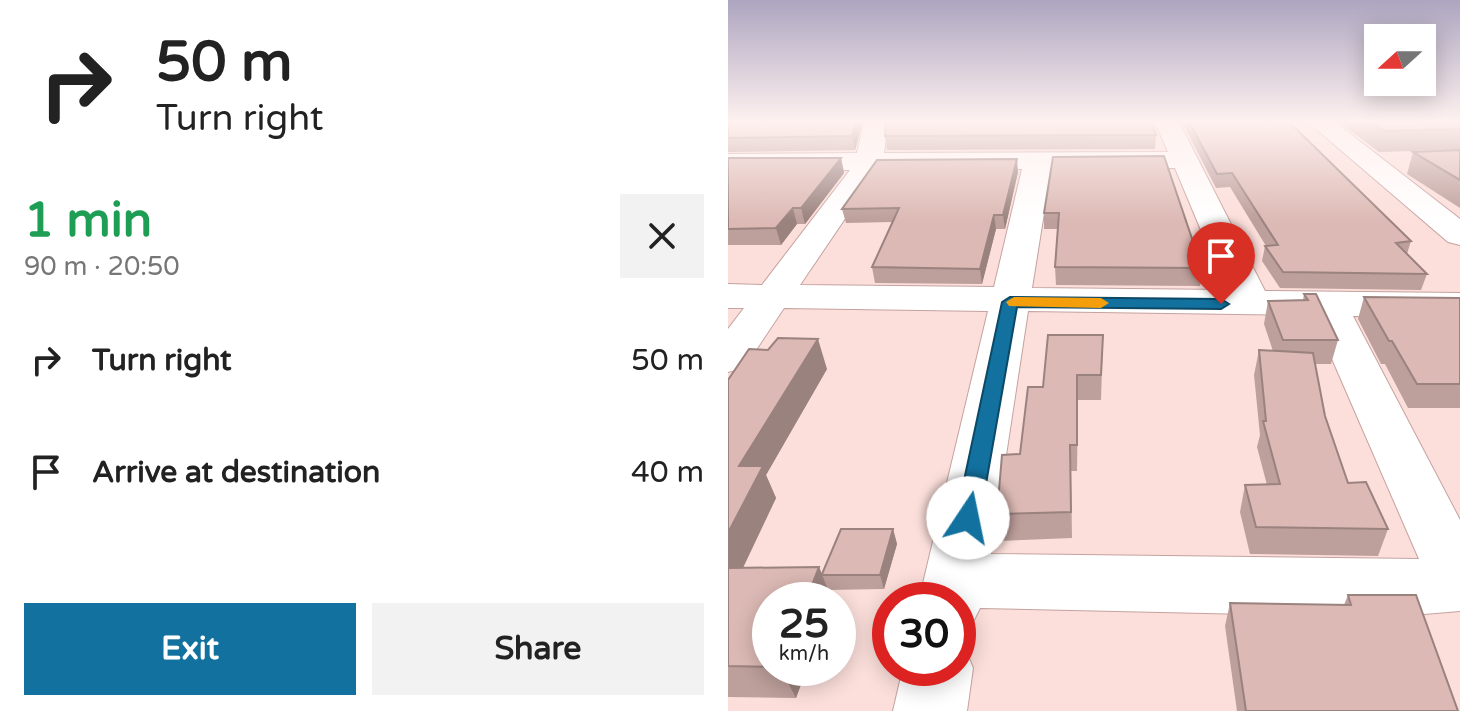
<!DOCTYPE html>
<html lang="en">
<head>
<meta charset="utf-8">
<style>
  :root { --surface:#fff; --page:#f2f2f2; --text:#222; --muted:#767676; --accent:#12719f }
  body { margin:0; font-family:"Varela Round",sans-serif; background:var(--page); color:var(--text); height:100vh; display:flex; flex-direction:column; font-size:30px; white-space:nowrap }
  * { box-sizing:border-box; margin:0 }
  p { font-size:26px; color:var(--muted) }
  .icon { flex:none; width:44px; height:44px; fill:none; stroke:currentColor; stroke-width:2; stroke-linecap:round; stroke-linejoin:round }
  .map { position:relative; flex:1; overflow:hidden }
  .drawer { display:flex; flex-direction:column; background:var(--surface); width:728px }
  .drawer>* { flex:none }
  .banner { background:#fff; color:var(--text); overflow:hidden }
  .needle { width:52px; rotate:249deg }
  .buttons { position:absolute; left:636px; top:24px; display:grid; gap:16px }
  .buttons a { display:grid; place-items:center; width:72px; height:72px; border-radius:0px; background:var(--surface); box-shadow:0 4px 20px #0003; font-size:40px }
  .speed { position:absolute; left:24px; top:582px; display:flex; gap:16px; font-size:40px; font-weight:700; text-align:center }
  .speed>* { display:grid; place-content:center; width:104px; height:104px; border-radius:50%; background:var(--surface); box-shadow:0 4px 20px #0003; line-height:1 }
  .speed small { font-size:20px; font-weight:400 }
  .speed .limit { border:12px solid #d22; background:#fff; color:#111 }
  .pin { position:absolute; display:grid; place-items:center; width:68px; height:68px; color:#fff; margin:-82px -34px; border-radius:50% 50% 50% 0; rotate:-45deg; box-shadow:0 0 8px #0007 }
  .pin .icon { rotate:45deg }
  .me { position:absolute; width:88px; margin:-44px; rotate:11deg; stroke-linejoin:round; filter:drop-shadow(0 0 6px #0008) }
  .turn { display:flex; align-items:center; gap:28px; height:168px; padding:0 24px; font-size:36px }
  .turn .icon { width:104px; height:104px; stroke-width:2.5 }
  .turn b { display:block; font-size:56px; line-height:68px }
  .round { display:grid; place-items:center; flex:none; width:84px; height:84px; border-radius:0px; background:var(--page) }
  .summary { display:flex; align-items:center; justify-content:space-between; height:136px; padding:0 24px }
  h1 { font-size:48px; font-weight:800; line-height:60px; color:#1e9e55 }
  .cta { display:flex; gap:16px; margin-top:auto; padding:16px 24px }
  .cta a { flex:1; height:92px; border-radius:0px; background:var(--accent); color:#fff; font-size:32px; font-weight:800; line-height:92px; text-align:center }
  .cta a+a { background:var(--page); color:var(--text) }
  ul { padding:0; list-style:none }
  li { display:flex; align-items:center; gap:24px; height:112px; padding:0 24px }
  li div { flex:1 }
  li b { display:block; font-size:30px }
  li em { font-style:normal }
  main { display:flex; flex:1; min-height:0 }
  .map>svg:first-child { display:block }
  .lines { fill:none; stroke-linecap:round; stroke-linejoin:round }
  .minor-casing { stroke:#c5a29e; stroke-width:2 }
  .minor { fill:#fff; fill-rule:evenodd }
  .wall { fill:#bd9f9b }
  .shaded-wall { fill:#9a827e }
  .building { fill:#dcb9b4; stroke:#9a827e; stroke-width:2 }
  .route { fill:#12719f; stroke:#0c4967; stroke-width:2 }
  .slow { fill:#f59e0b }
</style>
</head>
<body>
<main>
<section class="drawer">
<div class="banner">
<div class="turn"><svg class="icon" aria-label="right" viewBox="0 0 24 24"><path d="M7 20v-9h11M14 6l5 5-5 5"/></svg><div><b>50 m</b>Turn right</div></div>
</div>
<div class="summary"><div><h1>1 min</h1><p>90 m · 20:50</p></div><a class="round"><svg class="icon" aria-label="close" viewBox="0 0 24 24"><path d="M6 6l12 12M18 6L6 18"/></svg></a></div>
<ul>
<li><svg class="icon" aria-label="right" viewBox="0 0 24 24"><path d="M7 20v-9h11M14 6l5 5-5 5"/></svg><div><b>Turn right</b></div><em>50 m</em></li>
<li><svg class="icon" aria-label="arrive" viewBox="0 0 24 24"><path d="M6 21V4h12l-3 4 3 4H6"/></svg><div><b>Arrive at destination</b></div><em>40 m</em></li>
</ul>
<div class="cta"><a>Exit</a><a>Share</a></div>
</section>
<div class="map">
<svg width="732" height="711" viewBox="0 0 732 711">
  <rect width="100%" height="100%" fill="#fcdfdb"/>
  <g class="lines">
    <defs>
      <path id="minor" d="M136,122h24l-4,31 284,-1 -13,-30h24l86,169 195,2v24l-107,-1 107,204v91l-72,6 -408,-9 -6,12 -16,6v-26h-39l69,-289 -204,-3 -40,60 -16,4v-43l16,-21h-16v-24l34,1 88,-115h-122v-16l129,-1zM447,168l51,122 -194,-2 19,-119zM294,169l-28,118 -194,-2 78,-115zM300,311l285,4 106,244 -428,-5z
        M580,122h27l125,97v26l-12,-3z
        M230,642l5,2 10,24 -6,43h-74l10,-43h55z"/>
    </defs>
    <use href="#minor" class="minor-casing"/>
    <use href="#minor" class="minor"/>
  </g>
  <path class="wall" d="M0,122h135l-8,28 -127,2z
    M454,122h107l122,119 -4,13 20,20 -6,16 -141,-2 -18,-27 3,-15h1l-36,-59 -14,1z
    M611,122h121v86l-53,-34 6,-22 32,-2 -66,2z
    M428,135l-1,14 -268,1 -2,-14z
    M325,157l149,111 -2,18 -144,-1 -1,-18 3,-38h-14v-16z
    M0,158h113l3,15 -39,51h-8l-16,21h-53z
    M290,172l-13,57h-9l-14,55 -107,-1 -3,-16 20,-45 -46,1 -4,-14z
    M576,294l34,46 -7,24h-16l10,52 23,67 40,46 -10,27 -128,-2 -10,-42 5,-27h22l-10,-38 3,-12 -6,-60 5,-25 14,1 -9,-27 4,-23 35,-1z
    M636,297l96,1v110h-52l-23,-44h-4l-23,-45z
    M375,335l-2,65h-23l-1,71h-6l1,67 -72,3 -3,-27 23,-60 23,-67z
    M99,369l-61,106 10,23 -33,70 76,-1 3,7 71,-45 4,15 -13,45 -56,1 4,10h-62v68h37l-11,30 -68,-1v-317z
    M620,595l110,116h-221l-12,-85 5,-23 114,2z"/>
  <path class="shaded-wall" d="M128,122h7l-8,28 -3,-14z
    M113,158l3,15 -39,51 -4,-16z
    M289,159l1,13 -13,57 -2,-14z
    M65,208l4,16 -16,21 -5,-17z
    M266,215l2,14 -14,55 -2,-15z
    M90,339l9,30 -61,106 10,23 -48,101v-66l11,-67z
    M165,529l4,15 -13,45 -4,-14z
    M91,567l13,33h-26z
    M52,668h27l-11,30z"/>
  <path class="building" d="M0,122h128l-4,14 -124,2z
    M158,122h265l5,13 -271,1z
    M461,122h100l122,119 -15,2 31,31 -144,-2 -18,-26 13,-1 -46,-72 -15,1z
    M643,122h89v7l-76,2z
    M732,150v30l-47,-28z
    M436,156l38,112 -147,-1 4,-54h-15l9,-56z
    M0,158h113l-40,50h-8l-17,20 -48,1z
    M289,159l-14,56h-9l-14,54 -108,-2 27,-59 -57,1 35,-49z
    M576,294h12l22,46h-55l-15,-39 40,-1z
    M636,297l96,1v86h-43l-25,-43h-3z
    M320,335h55l-2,40h-24v70h-7l1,67 -74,2 5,-59 18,-1 8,-67h15z
    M50,338l40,1 -79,127h24l-35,67v-153l21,-31 19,1z
    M531,350l54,3 12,63 23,67 18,-1 22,47 -132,-2 -11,-42 35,-1 -17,-63h3z
    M113,529h52l-13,46h-57l-1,-1z
    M91,567l-13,33h-36v67l-42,-1v-98z
    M620,595h68l42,116h-212l-16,-108 121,2z"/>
  <linearGradient id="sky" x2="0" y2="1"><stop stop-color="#ada5c0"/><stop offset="0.55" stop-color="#fef1ef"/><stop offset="1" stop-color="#fef1ef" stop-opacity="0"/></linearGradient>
  <rect width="732" height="221" fill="url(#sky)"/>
  <path class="route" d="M282,297l211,2 8,5 -8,5 -204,-2 -37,211 -4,7h-17l-3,-7 46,-216z"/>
  <path class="slow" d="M286,297l87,1 8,5 -8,5 -92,-2 -3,-4z"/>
</svg>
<div class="buttons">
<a><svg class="needle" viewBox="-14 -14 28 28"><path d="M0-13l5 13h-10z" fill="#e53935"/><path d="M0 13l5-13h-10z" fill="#767676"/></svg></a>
</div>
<div class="speed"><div>25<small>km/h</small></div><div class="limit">30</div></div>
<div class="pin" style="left:493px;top:304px;background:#d93025"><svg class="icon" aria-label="arrive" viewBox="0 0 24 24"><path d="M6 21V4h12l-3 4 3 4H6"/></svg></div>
<svg class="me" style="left:240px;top:518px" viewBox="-20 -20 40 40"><circle r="19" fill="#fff"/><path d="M0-13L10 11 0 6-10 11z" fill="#12719f"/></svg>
</div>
</main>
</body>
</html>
